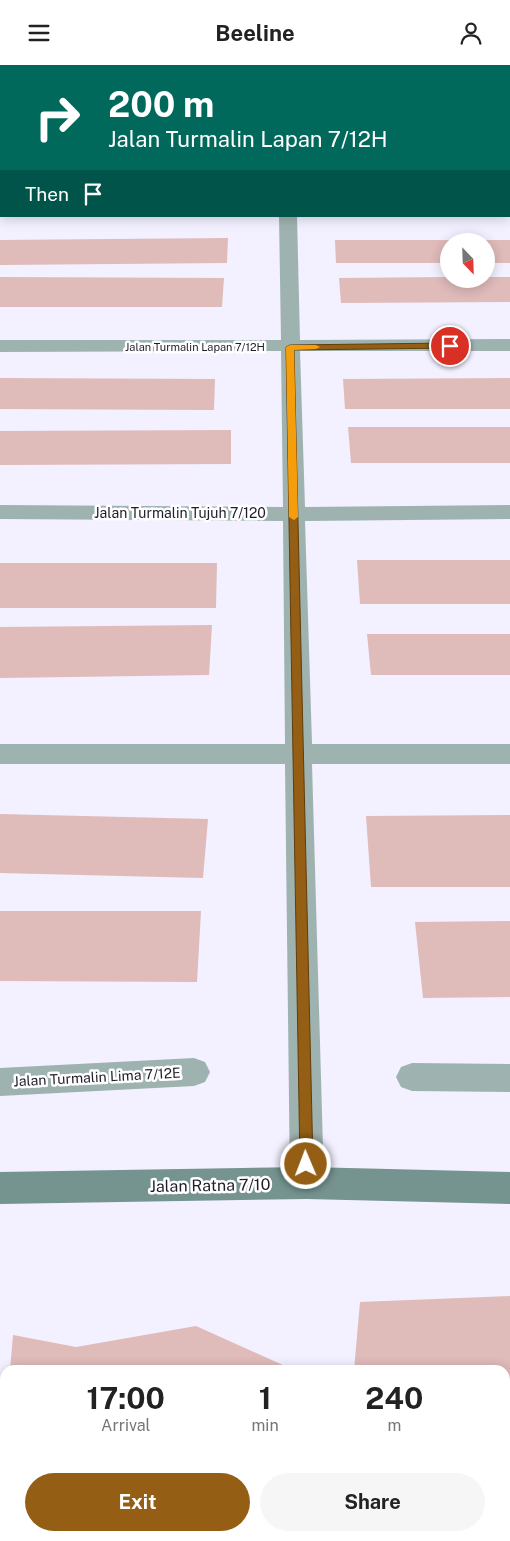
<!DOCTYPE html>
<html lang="en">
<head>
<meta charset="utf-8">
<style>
  :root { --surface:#fff; --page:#f6f6f6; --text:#222; --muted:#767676; --accent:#945e14 }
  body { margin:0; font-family:"Public Sans",sans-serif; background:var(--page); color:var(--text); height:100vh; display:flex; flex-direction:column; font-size:19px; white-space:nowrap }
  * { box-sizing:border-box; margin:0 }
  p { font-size:16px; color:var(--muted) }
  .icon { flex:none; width:28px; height:28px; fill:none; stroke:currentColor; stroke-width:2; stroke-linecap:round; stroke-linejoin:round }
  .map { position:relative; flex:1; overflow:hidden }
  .drawer { position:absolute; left:0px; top:1300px; width:510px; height:176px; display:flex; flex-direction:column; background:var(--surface); border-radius:15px 15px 0 0; box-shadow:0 2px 12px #0003 }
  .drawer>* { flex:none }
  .guide { position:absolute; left:0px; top:0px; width:510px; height:152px; box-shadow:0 2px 12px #0003; background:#00695c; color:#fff; overflow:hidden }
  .needle { width:32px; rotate:157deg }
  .fabs { position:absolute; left:440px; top:168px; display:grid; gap:10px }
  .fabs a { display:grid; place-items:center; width:55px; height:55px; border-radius:50%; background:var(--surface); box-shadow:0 2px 12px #0003; font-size:25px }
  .pin { position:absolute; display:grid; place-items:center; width:42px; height:42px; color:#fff; margin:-21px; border:2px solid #fff; border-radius:50%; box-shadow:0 1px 5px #0007 }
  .me { position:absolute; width:55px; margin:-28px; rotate:359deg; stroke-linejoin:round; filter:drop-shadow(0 0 4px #0008) }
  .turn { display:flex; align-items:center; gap:18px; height:105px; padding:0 25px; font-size:22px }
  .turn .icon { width:65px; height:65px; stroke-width:2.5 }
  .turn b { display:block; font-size:35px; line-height:42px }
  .then { display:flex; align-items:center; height:48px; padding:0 25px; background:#0003; gap:10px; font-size:19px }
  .eta { display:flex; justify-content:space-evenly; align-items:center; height:85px; text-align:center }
  .eta b { font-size:30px; font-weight:700; line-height:35px }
  .button { display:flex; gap:10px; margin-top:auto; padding:10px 25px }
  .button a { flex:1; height:58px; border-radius:30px; background:var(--accent); color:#fff; font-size:20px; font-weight:700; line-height:58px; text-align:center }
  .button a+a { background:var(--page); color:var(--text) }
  header { display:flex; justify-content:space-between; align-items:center; height:65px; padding:0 25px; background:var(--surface); font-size:22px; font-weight:700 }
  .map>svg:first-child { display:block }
  .green { fill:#c2ddca }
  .building { fill:#dfbbba }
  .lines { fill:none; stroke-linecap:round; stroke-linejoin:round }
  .street { fill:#9eb2af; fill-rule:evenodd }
  .secondary { fill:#75938f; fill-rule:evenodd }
  .route { fill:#945e14; stroke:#603d0d }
  .slow { fill:#f59e0b }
  .labels { text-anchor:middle; stroke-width:5; stroke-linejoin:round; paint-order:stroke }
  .far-street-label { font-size:11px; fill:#201d2a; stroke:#fff }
  .street-label { font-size:14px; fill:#201d2a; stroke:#fff }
  .near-street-label { font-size:16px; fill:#201d2a; stroke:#fff }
</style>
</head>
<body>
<header><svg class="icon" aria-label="menu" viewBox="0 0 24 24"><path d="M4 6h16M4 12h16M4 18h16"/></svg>Beeline<svg class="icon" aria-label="person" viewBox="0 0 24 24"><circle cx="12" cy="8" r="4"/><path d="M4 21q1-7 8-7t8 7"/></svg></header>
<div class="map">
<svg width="510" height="1476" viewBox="0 0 510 1476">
  <rect width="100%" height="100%" fill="#f3f0ff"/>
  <path class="green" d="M0,0h249l-248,1v30z"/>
  <path class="building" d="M228,173l-1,25 -227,2v-25z
    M335,175h114v23h-113z
    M486,175h24v23h-24z
    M0,212l224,1 -2,29h-222z
    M449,212h61v25l-169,1 -2,-25z
    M0,313l215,1 -1,31 -214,-1z
    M510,313v31h-165l-2,-30z
    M348,362h162v36h-159z
    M231,365v34l-231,1v-34z
    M357,495h153v44h-150z
    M0,498h217l-1,45h-216z
    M212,560l-3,50 -209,3v-51z
    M367,569h143v41h-139z
    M0,749l208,5 -5,59 -203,-5z
    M510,750v72h-139l-5,-71z
    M0,846h201l-4,71 -197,-1z
    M510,856v76l-87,1 -8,-76z
    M510,1231v197l-5,1v-124h-151l6,-68z
    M196,1261l98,44h-284l3,-35 63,12z
    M337,1471h104l21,4 -126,1z"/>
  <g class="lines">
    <path class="street" d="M276,0h14v1h-14z
      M1,35v13l-1,1v-13z
      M509,35h1v10h-1z
      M509,138h1v10h-1z
      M0,139h1v10h-1z
      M279,151h18l3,124 210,-1v12h-210l5,156 205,-2v14l-205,2 7,223h198v20h-198l12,419 -5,11 -12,5 -12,-5 -5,-11 -5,-419h-285v-20h285l-2,-223 -283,-2v-14l283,2 -2,-156 -281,1v-12h281z
      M194,993l11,4 5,10 -5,10 -11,4 -194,10v-28z
      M412,998l98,1v28l-98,-1 -11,-4 -5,-10 5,-10z"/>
    <path class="secondary" d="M307,1102l203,5v32l-203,-5 -307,5v-32z"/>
  </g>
  <path class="route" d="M450,278l4,3 -1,2 -159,2 19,814 -2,4 -5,2 -4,-2 -2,-4 -14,-817 4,-2z"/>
  <path class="slow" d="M290,280h26l4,2 -4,2 -22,1 4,167 -4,3 -5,-3 -3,-170z"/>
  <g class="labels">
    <g class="far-street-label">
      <text x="195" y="286">Jalan Turmalin Lapan 7/12H</text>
    </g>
    <g class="street-label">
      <text x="180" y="453">Jalan Turmalin Tujuh 7/120</text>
      <text transform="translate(97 1012) rotate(-3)" y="5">Jalan Turmalin Lima 7/12E</text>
    </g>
    <g class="near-street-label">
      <text transform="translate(210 1120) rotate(-1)" y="6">Jalan Ratna 7/10</text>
    </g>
  </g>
</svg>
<div class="fabs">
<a><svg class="needle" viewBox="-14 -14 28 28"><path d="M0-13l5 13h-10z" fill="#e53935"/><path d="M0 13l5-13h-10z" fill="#767676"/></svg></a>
</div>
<div class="pin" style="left:450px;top:281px;background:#d93025"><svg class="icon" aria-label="arrive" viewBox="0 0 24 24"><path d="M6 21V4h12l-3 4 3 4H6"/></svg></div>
<svg class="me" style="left:306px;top:1099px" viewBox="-20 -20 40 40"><circle r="17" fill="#945e14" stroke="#fff" stroke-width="3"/><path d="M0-11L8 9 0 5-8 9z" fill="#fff"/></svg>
<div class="guide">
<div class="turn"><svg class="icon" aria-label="right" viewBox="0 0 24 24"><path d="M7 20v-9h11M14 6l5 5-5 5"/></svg><div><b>200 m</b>Jalan Turmalin Lapan 7/12H</div></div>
<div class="then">Then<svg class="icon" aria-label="arrive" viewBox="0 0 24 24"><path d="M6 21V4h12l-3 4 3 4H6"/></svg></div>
</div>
<section class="drawer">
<div class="eta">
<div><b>17:00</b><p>Arrival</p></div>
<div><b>1</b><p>min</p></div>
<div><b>240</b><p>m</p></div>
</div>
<div class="button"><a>Exit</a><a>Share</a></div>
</section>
</div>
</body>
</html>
